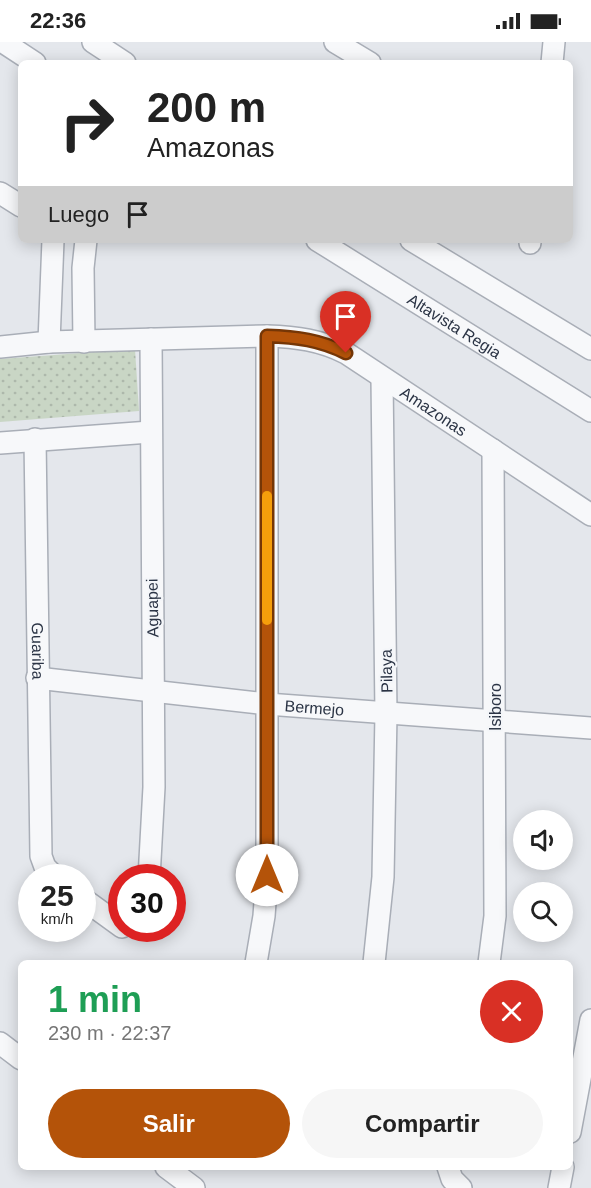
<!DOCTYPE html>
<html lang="es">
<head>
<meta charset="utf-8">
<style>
  :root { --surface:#fff; --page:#f6f6f6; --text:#222; --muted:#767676; --accent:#b45309 }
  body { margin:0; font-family:Helvetica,sans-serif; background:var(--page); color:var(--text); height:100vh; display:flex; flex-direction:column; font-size:22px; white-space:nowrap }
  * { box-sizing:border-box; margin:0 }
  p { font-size:20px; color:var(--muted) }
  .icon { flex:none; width:33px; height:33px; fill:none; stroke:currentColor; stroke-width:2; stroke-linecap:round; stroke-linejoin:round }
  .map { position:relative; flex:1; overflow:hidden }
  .drawer { position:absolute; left:18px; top:918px; width:555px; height:210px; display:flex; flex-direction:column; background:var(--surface); border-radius:9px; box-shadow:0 3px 15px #0003 }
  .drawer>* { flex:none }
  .top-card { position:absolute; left:18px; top:18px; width:555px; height:183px; border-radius:9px; box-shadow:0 3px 15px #0003; background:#fff; color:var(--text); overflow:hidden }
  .tools { position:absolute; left:513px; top:768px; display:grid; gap:12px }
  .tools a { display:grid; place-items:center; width:60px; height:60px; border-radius:50%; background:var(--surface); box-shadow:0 3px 15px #0003; font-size:30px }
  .speed { position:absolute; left:18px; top:822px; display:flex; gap:12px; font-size:30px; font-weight:700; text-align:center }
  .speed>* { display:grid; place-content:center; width:78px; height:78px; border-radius:50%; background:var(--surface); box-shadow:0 3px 15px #0003; line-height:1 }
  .speed small { font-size:15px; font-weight:400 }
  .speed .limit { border:9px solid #d22; background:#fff; color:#111 }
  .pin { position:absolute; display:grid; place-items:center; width:51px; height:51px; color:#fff; margin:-62px -26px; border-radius:50% 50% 50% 0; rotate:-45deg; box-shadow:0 0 6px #0007 }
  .pin .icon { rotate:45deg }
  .me { position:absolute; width:66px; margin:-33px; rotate:0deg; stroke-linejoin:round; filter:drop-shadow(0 0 4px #0008) }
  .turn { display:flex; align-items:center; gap:21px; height:126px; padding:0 30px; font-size:27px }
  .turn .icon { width:78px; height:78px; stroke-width:2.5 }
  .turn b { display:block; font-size:42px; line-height:51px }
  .then { display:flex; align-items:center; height:57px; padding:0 30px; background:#0003; gap:12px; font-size:22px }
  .round { display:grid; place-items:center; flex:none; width:63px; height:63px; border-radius:32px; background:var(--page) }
  .overview { display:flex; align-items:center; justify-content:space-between; height:102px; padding:0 30px }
  h1 { font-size:36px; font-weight:700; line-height:45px; color:#1e9e55 }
  .button { display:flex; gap:12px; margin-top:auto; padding:12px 30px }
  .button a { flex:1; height:69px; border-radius:36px; background:var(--accent); color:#fff; font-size:24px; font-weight:700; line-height:69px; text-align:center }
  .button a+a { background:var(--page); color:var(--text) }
  .status { display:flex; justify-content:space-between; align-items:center; height:42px; padding:0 30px; background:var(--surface); direction:ltr }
  .status svg { height:16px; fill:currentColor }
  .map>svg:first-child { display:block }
  .park { fill:url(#park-dots) }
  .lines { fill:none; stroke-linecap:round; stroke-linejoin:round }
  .minor-casing { stroke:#a9aeb7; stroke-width:24 }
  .minor { stroke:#f7f8fa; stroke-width:21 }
  .route-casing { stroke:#753606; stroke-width:15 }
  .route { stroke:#b45309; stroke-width:10 }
  .slow { stroke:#f59e0b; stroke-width:10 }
  .labels { text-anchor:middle; stroke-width:4.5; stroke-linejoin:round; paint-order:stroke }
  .street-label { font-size:16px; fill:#2b3445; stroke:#f4f6f9 }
</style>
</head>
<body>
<div class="status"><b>22:36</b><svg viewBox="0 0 49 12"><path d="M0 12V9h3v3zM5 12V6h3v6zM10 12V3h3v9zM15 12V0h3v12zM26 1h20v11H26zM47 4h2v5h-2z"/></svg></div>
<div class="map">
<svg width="591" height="1146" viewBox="0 0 591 1146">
  <defs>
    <pattern id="park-dots" width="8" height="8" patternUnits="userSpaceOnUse" patternTransform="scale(1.5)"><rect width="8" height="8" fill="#c9d6c5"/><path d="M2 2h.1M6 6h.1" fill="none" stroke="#adb8ab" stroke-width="1.8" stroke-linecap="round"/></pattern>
  </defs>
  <rect width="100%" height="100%" fill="#e4e7ec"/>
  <path class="park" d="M135,307l4,62 -139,11v-63z"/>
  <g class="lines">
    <defs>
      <g id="minor">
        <path d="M3,0l32,21"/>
        <path d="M93,0l32,21"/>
        <path d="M335,0l35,21"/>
        <path d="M552,21l2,-21"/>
        <path d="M0,151l21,13"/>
        <path id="s1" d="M317,198l274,171"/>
        <path d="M411,198l180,109"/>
        <path d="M530,201v-3"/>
        <path d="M49,300l4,-102"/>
        <path d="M84,300l-1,-74 3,-28"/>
        <path id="s2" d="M0,305l49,-5 218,-6c30,1 53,4 79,17l245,162"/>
        <path id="s3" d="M35,397l6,417 4,11 11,11"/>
        <path d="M0,401l150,-11"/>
        <path id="s4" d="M37,636l230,26 324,24"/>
        <path d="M149,836l5,-91 -3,-448"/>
        <path d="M82,856l40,29"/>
        <path d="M256,921l8,-47 3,-41v-539"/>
        <path d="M374,921l9,-86 3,-163 -4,-336"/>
        <path d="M489,921l6,-47 -2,-466"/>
        <path d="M0,1001l21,16"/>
        <path d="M570,1090l21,-112"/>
        <path d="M166,1125l28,21"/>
        <path d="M448,1125l4,12 9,9"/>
        <path d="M559,1146l4,-21"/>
      </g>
    </defs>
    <use href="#minor" class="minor-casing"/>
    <use href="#minor" class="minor"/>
  </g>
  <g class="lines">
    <defs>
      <path id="route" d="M267,833v-539c30,1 53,4 79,17"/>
    </defs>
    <use href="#route" class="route-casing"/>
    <use href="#route" class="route"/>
    <path class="slow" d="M267,578v-124"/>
  </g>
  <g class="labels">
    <g class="street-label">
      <text dy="6" stroke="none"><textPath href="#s1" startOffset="162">Altavista Regia</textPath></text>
      <text dy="6" stroke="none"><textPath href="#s2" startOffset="454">Amazonas</textPath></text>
      <text transform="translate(152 566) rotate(-91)" y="6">Aguapei</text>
      <text dy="6" stroke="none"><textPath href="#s3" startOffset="212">Guariba</textPath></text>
      <text transform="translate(386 629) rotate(-91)" y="6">Pilaya</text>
      <text transform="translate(495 665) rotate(-90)" y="6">Isiboro</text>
      <text dy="6" stroke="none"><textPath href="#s4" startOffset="279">Bermejo</textPath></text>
    </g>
  </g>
</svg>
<div class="tools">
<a><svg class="icon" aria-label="sound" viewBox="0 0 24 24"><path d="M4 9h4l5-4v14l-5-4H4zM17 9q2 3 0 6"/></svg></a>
<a><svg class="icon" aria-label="search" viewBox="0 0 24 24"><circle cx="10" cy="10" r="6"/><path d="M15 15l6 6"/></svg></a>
</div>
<div class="speed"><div>25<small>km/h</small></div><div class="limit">30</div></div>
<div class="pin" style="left:346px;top:311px;background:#d93025"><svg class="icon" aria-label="arrive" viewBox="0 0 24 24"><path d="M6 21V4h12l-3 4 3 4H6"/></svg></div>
<svg class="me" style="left:267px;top:833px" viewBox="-20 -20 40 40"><circle r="19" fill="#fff"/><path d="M0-13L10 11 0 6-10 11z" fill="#b45309"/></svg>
<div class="top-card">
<div class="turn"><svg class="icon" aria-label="right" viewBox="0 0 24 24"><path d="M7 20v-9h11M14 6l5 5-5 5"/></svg><div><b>200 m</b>Amazonas</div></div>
<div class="then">Luego<svg class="icon" aria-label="arrive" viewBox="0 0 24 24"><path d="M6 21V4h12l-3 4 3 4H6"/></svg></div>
</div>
<section class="drawer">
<div class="overview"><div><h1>1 min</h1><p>230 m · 22:37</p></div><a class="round" style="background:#d93025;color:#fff"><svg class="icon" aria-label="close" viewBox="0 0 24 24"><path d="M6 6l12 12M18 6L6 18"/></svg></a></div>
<div class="button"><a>Salir</a><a>Compartir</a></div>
</section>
</div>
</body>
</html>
